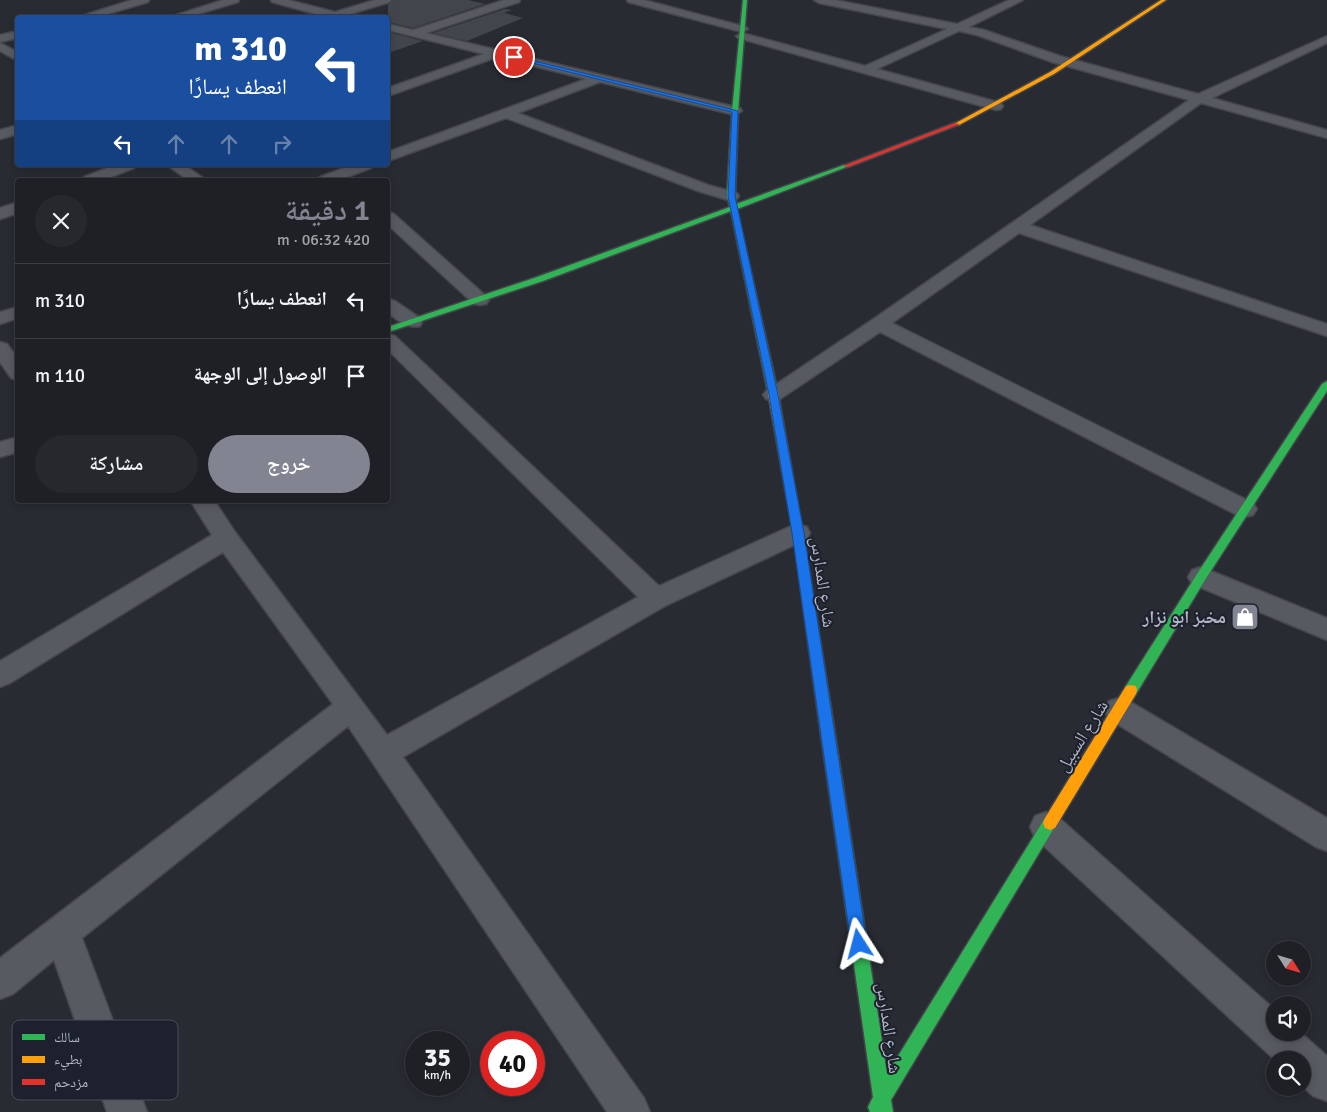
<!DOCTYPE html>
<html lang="ar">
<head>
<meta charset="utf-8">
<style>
  :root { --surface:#1e2026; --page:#26282e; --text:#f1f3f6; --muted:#a1a3a7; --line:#3c3e43; --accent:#828591 }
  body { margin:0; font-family:Signika,"Noto Naskh Arabic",sans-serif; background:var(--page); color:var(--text); direction:rtl; height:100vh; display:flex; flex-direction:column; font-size:19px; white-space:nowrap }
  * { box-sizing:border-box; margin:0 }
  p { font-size:16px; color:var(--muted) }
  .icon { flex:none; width:28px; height:28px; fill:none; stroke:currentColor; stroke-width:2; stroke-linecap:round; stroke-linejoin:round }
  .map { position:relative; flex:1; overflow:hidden; direction:ltr }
  .sheet { position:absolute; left:15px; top:178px; width:375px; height:325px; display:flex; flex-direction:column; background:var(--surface); border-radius:5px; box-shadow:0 2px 8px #0003,0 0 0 1px var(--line); direction:rtl }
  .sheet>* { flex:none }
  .hud { position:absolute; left:15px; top:15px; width:375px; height:152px; border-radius:5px; box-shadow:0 2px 8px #0003,0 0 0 1px var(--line); direction:rtl; background:#1a4fa0; color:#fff; overflow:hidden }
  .needle { width:32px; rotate:127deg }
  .tools { position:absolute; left:1266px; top:941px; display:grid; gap:10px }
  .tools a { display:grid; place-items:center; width:45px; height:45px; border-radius:50%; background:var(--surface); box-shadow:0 2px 8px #0003,0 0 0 1px var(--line); font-size:25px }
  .speed { position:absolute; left:405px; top:1031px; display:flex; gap:10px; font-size:25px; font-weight:700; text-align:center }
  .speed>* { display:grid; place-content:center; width:65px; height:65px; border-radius:50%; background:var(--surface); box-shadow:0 2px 8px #0003,0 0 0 1px var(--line); line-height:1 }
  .speed small { font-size:12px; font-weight:400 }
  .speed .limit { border:8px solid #d22; background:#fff; color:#111 }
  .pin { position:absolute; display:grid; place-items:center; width:42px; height:42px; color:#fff; margin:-21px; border:2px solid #fff; border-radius:50%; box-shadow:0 1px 5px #0007 }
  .me { position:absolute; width:55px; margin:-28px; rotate:351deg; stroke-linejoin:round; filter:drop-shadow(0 0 4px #0008) }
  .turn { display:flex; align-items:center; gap:18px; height:105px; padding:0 20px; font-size:22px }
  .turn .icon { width:65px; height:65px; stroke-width:2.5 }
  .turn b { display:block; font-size:35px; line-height:42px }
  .lanes { display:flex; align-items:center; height:48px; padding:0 20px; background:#0003; justify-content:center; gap:25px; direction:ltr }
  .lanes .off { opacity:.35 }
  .round { display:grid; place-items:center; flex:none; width:52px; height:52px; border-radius:26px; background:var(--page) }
  .summary { display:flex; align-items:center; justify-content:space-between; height:85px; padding:0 20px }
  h1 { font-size:30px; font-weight:600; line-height:38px; color:var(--accent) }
  .primary-button { display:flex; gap:10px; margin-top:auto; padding:10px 20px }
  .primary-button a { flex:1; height:58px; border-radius:30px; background:var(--accent); color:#fff; font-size:20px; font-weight:600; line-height:58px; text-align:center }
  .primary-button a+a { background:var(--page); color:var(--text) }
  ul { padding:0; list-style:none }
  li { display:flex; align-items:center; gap:15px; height:75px; padding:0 20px; border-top:1px solid var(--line) }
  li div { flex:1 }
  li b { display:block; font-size:19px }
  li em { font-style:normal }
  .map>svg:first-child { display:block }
  .building { fill:#42454b }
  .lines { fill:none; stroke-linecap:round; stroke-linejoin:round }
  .street-casing { stroke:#44464c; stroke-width:3 }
  .fast-casing { stroke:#44464c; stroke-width:3 }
  .slow-casing { stroke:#44464c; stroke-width:3 }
  .jam-casing { stroke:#44464c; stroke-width:3 }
  .street { fill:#585a61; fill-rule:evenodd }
  .fast { fill:#30b455; fill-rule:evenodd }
  .slow { fill:#ff9f0a; fill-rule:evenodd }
  .jam { fill:#e5322d; fill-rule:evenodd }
  .route { fill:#1a73e8; stroke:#114b97 }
  .labels { text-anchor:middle; stroke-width:4; stroke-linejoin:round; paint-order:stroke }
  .street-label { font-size:18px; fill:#b2b6c4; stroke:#1c212d }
  .poi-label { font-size:18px; font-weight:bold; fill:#b2b6c4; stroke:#1c212d; text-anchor:end }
  .key { fill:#1c212d; stroke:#494e5a; stroke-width:1 }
  .key-label { font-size:14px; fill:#b2b6c4 }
</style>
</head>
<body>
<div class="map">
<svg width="1327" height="1112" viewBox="0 0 1327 1112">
  <rect width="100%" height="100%" fill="#282b32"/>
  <path class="building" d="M393,0h75l17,4 -72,24 -25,-6v-17z
    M505,9l7,1 -8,3 19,5 -56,23 -34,-8z
    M388,32l35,9 -35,12z"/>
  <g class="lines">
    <defs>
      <path id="street" d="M132,0h17l-1,2 -54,16h-19z
        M223,0h16l-1,2 -53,16h-18z
        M271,0h17l47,12 40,-12h16l-1,2 -43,13 3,3h-20l-58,-16z
        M504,0h16l-1,2 -93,31 314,75 2,3 -7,4 -135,-33 -82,31 190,72 29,8 2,3 -2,3 -6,2 -33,-10 -192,-73 -118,43v-9l198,-73 -89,-22 -109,39v-8l96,-34 -96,-24v-6l25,6z
        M627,0h17l102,27 2,2 -6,3 -114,-30z
        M814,0h21l122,24 52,-24h14l-54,27 15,3 76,26 138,38 129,-58v7l-115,55 115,32v8l-126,-35 -171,122 297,99v12l-308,-103 -127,90 361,180 4,6 -4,6 -8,2 -8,-2 -357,-183 -100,67 -7,2 -7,-2 -3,-4 3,-4 106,-71 317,-220 -137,-38 -75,-27 -18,-4 -82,38 124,34 2,3 -2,3 -5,1 -258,-72 -2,-2 6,-3 123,33 82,-37 -128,-26z
        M18,31v7l-18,4v-7z
        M0,43l18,9v9l-18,-10z
        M18,125v9l-18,5v-9z
        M115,165h21l-2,3 -31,12h-22l3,-3z
        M167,165h17l22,15h-18z
        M352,165h21l-2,3 -32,12h-22l3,-3z
        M18,202v11l-18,6v-11z
        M388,212l6,2 92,82 3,4 -3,4 -6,1 -6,-1 -86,-79z
        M388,299l7,2 25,17 2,4 -2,4c-14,3 -22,-6 -32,-13z
        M18,307v11l-18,6v-12z
        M388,334l7,2 264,250 130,-59 9,-3 9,3 3,6 -3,6 -142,67 -262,151 241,341 6,14h-43l-259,-386 -266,212 65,174h-40l-53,-152 -41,34 -13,5v-41l333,-254 -110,-152 -213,131 -10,4v-26l212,-126 -22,-35h24l21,32 152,203 251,-138 -250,-247z
        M0,342l7,2 11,15v21l-7,-2 -11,-16z
        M18,437v15l-18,5v-15z
        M1201,567l126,51v22l-135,-56 -4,-7 4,-7z
        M1119,698l10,3 198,117v33l-11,-4 -207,-128 -5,-9 5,-9z
        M1046,812l11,4 218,194v22h25l27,24v45l-14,-5 -11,-10v-26h-27l-240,-222 -5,-11 5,-11z"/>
      <path id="fast" d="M743,0h4l-9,111 -3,85 1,8 108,-39 5,1 -112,43 41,184 -2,2 -3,1 -5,-3 -37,-182 -188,70 -155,51v-5l149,-50 193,-70 -3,-11 5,-85z
        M1327,381v10l-122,189 -69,114 -5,1 -5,-1 -1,-4 1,-4 71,-112 125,-190z
        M826,715l5,2 2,4 54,353 158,-256 5,-2 5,2 2,5 -166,277 2,12h-23l-2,-5 5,-10 -54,-376 2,-4z"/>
      <path id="slow" d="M1161,0h5l-112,74 -95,51 -5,-1 96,-52z
        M773,390l5,3 25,140 30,188 -2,4 -5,2 -5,-2 -2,-4 -26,-188 -25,-140z
        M1131,685l5,1 1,4 -1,4 -81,134 -5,2 -5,-2 -2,-5 2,-5 81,-132z"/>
      <path id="jam" d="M955,123l5,1 -112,43 -5,-1z"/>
    </defs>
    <use href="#street" class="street-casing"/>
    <use href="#fast" class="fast-casing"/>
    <use href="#slow" class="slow-casing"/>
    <use href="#jam" class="jam-casing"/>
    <use href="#street" class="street"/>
    <use href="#fast" class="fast"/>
    <use href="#slow" class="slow"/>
    <use href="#jam" class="jam"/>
  </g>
  <path class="route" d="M514,56l224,55 -3,85 43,199 26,138 63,411 -3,5 -5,3 -6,-3 -2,-5 -59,-411 -23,-138 -41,-199 4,-84 -220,-54z"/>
  <defs>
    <symbol id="shop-square" viewBox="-11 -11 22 22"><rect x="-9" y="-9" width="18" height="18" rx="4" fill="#828591" stroke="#1c212d"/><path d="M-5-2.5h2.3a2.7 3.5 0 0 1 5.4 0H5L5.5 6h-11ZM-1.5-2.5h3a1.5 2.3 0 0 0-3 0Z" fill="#fff"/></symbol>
  </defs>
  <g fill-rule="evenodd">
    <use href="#shop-square" x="1229" y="601" width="32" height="32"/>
  </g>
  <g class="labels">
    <g class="street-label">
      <text transform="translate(823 582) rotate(82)" y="6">شارع المدارس</text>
      <text transform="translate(1082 736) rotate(-58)" y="6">شارع السبيل</text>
      <text transform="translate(889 1028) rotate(82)" y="6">شارع المدارس</text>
    </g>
    <g class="poi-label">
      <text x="1226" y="623">مخبز ابو نزار</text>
    </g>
  </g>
  <rect x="12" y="1020" width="166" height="80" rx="8" class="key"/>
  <rect x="22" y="1034" width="23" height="6" fill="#30b455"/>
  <rect x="22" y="1056" width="23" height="7" fill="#ff9f0a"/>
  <rect x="22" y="1079" width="23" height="6" fill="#e5322d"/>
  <g class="key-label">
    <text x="54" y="1042">سالك</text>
    <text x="54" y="1064">بطيء</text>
    <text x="54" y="1087">مزدحم</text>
  </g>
</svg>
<div class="tools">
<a><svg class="needle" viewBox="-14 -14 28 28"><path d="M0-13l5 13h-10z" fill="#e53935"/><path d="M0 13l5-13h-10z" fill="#a1a3a7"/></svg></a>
<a><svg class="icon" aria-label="sound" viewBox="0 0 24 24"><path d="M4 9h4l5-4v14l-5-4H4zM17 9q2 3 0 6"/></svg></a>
<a><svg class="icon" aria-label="search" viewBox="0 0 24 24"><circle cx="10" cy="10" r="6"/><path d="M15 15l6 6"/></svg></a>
</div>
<div class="speed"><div>35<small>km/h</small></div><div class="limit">40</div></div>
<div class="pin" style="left:514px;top:57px;background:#d93025"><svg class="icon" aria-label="arrive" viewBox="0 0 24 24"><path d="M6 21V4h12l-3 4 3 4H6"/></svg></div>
<svg class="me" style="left:859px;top:944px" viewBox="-20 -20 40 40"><path d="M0-17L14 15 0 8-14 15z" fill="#1a73e8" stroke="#fff" stroke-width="4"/></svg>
<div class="hud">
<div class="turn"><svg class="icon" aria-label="left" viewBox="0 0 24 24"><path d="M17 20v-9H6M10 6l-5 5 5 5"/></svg><div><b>310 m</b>انعطف يسارًا</div></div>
<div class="lanes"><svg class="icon" aria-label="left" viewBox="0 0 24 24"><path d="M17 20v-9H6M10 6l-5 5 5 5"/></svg><svg class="icon off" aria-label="ahead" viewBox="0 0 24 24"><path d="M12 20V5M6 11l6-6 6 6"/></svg><svg class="icon off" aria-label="ahead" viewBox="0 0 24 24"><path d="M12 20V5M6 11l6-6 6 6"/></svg><svg class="icon off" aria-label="right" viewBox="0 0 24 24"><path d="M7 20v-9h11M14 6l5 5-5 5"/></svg></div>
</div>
<section class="sheet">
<div class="summary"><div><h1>1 دقيقة</h1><p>420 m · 06:32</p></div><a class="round"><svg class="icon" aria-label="close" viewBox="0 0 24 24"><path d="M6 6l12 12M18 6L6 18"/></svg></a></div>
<ul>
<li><svg class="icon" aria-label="left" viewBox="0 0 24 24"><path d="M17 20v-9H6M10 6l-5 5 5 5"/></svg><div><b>انعطف يسارًا</b></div><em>310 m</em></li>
<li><svg class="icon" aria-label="arrive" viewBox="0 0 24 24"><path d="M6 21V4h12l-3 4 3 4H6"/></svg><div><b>الوصول إلى الوجهة</b></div><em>110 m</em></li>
</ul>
<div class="primary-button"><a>خروج</a><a>مشاركة</a></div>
</section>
</div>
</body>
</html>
